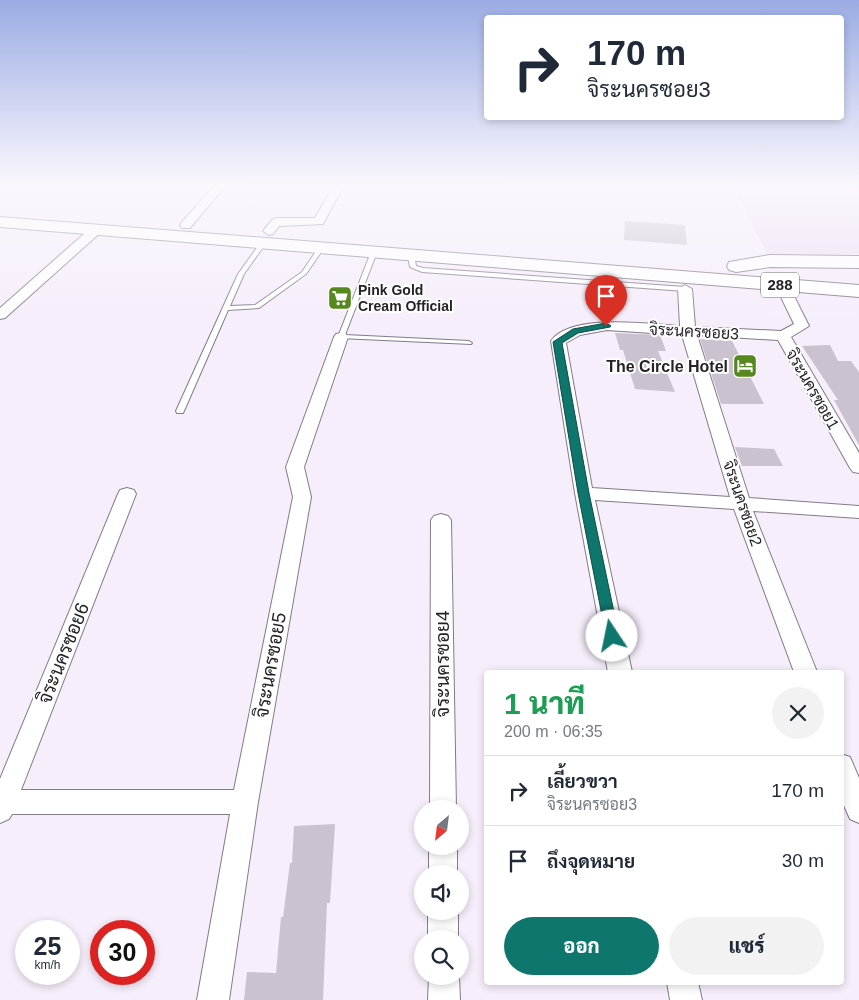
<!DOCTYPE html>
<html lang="th">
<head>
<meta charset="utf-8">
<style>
  :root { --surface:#fff; --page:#f2f2f3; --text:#1f2937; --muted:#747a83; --line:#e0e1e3; --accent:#0f766e }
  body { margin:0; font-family:Arial,Sarabun,sans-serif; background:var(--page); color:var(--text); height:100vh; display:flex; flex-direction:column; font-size:19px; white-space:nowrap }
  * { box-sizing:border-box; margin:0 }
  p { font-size:16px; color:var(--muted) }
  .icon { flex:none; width:28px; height:28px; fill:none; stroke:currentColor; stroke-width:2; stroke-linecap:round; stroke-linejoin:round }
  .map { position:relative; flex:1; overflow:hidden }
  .sheet { position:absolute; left:484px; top:670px; width:360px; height:315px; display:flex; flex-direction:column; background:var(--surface); border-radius:5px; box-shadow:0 2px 8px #0003 }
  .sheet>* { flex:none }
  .hud { position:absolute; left:484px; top:15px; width:360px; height:105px; border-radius:5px; box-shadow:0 2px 8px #0003; background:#fff; color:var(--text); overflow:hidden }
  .needle { width:32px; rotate:208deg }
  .buttons { position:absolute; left:414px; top:800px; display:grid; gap:10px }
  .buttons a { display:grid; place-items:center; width:55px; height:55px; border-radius:50%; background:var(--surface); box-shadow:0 2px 8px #0003; font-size:25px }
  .speed { position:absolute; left:15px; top:920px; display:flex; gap:10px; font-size:25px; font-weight:700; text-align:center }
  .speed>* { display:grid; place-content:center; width:65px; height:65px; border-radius:50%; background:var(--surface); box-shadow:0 2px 8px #0003; line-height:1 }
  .speed small { font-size:12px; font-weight:400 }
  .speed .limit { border:8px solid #d22; background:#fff; color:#111 }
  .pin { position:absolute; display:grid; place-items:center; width:42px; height:42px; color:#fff; margin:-51px -21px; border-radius:50% 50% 50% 0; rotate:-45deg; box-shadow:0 0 5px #0007 }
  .pin .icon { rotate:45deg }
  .me { position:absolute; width:55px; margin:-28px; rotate:349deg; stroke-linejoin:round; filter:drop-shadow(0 0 4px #0008) }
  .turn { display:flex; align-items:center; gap:18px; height:105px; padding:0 20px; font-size:22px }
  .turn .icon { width:65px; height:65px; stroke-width:2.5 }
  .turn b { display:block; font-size:35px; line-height:42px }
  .round { display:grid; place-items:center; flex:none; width:52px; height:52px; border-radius:26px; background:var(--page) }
  .overview { display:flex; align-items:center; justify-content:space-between; height:85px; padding:0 20px }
  h1 { font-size:30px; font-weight:800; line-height:38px; color:#1e9e55 }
  .action { display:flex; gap:10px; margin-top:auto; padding:10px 20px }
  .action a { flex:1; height:58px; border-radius:30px; background:var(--accent); color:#fff; font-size:20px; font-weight:800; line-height:58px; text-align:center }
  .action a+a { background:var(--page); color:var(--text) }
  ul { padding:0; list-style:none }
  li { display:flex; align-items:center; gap:15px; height:70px; padding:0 20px; border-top:1px solid var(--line) }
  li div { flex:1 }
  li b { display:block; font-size:19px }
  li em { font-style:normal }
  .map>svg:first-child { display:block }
  .built { fill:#ece0f4 }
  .building { fill:#cac2cf }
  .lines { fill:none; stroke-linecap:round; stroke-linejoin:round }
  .lane-casing { stroke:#837b87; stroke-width:2 }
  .street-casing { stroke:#837b87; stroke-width:2 }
  .primary-casing { stroke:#837b87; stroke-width:2 }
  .lane { fill:#fff; fill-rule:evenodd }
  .street { fill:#fff; fill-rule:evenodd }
  .primary { fill:#fff; fill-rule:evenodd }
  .route { fill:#0f766e; stroke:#0a4d48 }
  .labels { text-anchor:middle; stroke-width:4; stroke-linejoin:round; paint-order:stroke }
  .far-poi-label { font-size:14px; font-weight:bold; fill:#262327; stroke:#fff; text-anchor:start }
  .shield { fill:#fff; stroke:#676568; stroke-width:1 }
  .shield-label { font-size:15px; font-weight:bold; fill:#262327 }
  .street-label { font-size:16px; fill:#262327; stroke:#fff }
  .poi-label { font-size:16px; font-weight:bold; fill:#262327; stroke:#fff; text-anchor:end }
  .near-street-label { font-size:19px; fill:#262327; stroke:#fff }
</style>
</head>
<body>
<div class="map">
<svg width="859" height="1000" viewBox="0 0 859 1000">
  <rect width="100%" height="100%" fill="#f6eefb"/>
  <path class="built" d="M733,185h126v69h-92z"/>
  <path class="building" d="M625,221l60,4 2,20 -63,-5z
    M615,333l45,2 6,16h-8l17,41 -40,-3 -12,-39h-3z
    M700,339l32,2 32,63h-43z
    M830,345l8,16h13l8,11v73l-25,-45h4l-36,-54z
    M735,447l39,2 9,17h-41z
    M335,824l-5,79h-3l-4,97h-79l3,-28 29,1 5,-56h2l7,-54h2l2,-37z"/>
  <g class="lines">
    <defs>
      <path id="lane" d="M261,242l5,1 -22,31 -14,32 25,-1 47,-33 17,-25 5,1 -18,26 -47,34 -31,2 -44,101 -1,2h-6l-1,-2 62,-137z
        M374,250l3,2 -32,83 124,6 3,2 -1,1 -132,-6 -1,-1 33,-85z
        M411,253l3,2 2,11 7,2 262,19 3,2 -3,2 -263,-19 -12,-5 -2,-12z"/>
      <path id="street" d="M215,185h11l-36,43h-8l-2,-3 2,-3z
        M334,185h10l-21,39 -44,2 -6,8 -4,1 -6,-4 9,-11 4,-2h39z
        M97,225l6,4 -2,3 -96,86 -5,1v-11l93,-82z
        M685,285l7,4 3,38 86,4 13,-7 -15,-31 2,-3h10l18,36 -18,11 68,116v20l-6,-1 -3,-4 -72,-128 -81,-5 52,163 110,8v12l-106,-7 64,161h-23l-60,-163 -139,-9 37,172h-24l-33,-179 -24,-152c19,-28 99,-17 129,-15l-2,-37zM607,330l75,5 48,162 -138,-9 -26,-145 14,-8z
        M341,333l5,1 2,3 -44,130 7,30 -53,305 -29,198h-32l33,-186h-218l-3,5 -9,4v-44l118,-285 2,-4 7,-2 7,2 2,4 -115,296h213l59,-293 -7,-30 48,-130 2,-3z
        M441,514l7,2 3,4 5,289h-26l1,-289 3,-4z
        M841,754l9,3 9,21v45l-9,-4 -9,-20z
        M429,846h28v28h-28z
        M428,911h30v28h-30z
        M429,976h30l1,24h-32z
        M667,982h31l4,18h-32z"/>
      <path id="primary" d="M0,217l859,68v12l-859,-70z
        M770,255l89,1v12l-89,-1 -34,5 -7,-2 -2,-4 2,-4z"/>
    </defs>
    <use href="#lane" class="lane-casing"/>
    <use href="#street" class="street-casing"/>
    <use href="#primary" class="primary-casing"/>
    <use href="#lane" class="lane"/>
    <use href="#street" class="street"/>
    <use href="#primary" class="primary"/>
  </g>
  <linearGradient id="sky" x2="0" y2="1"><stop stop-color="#9bace4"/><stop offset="0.57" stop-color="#fbf7fd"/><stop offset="1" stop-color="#fbf7fd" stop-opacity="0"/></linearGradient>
  <rect width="859" height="325" fill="url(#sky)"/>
  <path class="route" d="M606,323l5,3 -1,1 -32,6 -16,10 27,150 30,143 -2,4h-9l-2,-4 -28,-143 -25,-151 20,-13z"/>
  <defs>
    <symbol id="supermarket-square" viewBox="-11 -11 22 22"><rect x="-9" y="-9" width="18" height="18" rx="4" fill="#55881f" stroke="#fff"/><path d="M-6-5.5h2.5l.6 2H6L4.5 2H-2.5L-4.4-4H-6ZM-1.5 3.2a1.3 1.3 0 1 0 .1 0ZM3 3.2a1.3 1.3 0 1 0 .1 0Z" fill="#fff"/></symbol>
    <symbol id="hotel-square" viewBox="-11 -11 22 22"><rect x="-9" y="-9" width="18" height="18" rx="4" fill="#55881f" stroke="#fff"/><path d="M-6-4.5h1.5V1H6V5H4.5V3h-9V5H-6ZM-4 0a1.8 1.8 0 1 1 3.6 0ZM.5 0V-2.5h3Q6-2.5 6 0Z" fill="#fff"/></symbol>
  </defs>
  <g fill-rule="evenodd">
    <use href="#supermarket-square" x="326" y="284" width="28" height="28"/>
    <use href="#hotel-square" x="731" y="352" width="28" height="28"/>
  </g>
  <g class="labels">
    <g class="far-poi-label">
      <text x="358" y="295">Pink Gold<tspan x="358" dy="16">Cream Official</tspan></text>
    </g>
    <rect class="shield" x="761" y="272.5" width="38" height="25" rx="4"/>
    <g class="shield-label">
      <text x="780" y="290">288</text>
    </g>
    <g class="street-label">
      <text transform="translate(694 331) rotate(3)" y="6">จิระนครซอย3</text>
      <text transform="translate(813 389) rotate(60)" y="6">จิระนครซอย1</text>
      <text transform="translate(743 503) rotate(71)" y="6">จิระนครซอย2</text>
    </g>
    <g class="poi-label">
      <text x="728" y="372">The Circle Hotel</text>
    </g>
    <g class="near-street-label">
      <text transform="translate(63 653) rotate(-68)" y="7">จิระนครซอย6</text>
      <text transform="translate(442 664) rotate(-90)" y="7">จิระนครซอย4</text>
      <text transform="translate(270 665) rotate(-80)" y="7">จิระนครซอย5</text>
    </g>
  </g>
</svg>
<div class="buttons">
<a><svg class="needle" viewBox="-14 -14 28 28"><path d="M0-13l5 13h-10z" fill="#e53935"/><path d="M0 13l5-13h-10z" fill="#747a83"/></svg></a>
<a><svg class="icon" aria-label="sound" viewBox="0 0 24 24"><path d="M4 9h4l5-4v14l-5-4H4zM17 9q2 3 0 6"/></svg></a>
<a><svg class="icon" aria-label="search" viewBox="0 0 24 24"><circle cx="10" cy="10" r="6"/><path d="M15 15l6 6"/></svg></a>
</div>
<div class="speed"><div>25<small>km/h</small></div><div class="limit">30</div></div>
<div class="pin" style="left:606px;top:326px;background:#d93025"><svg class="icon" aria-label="arrive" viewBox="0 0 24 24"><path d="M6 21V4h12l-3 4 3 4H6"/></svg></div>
<svg class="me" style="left:612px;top:636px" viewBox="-20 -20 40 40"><circle r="19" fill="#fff"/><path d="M0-13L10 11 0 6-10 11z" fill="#0f766e"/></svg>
<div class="hud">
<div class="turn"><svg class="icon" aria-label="right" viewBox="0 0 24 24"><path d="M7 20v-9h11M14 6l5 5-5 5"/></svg><div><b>170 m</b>จิระนครซอย3</div></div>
</div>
<section class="sheet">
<div class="overview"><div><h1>1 นาที</h1><p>200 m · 06:35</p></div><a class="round"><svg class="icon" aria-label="close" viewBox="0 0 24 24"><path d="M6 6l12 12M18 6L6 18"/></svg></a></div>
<ul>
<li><svg class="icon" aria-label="right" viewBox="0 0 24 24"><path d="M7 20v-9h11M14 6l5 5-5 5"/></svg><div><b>เลี้ยวขวา</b><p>จิระนครซอย3</p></div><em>170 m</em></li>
<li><svg class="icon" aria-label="arrive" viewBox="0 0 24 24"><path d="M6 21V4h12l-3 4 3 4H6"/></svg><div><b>ถึงจุดหมาย</b></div><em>30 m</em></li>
</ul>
<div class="action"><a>ออก</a><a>แชร์</a></div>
</section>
</div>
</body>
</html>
